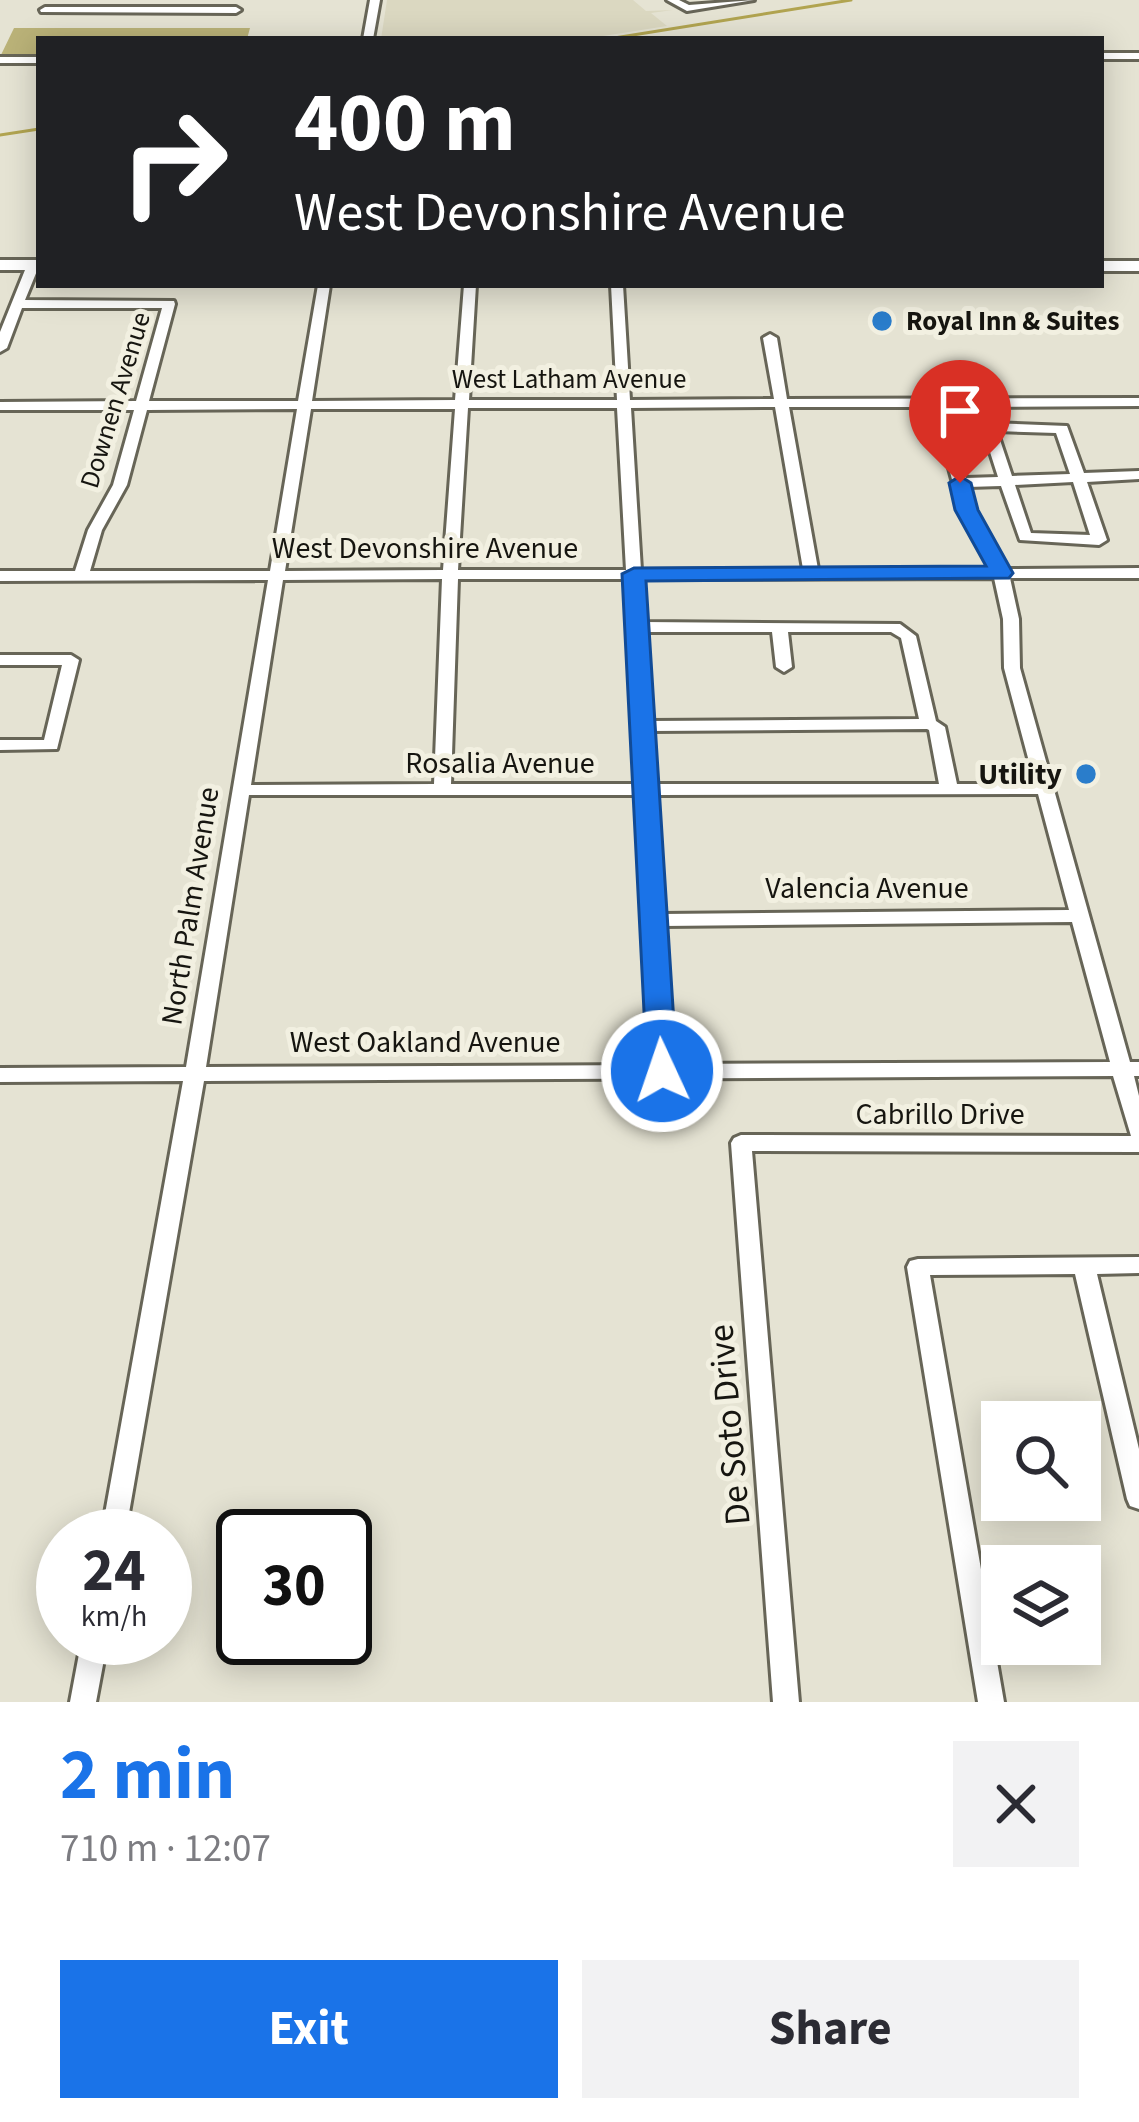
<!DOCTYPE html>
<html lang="en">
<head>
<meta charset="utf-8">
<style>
  :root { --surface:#fff; --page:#f2f2f3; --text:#2b2b33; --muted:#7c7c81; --accent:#1a73e8 }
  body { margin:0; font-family:"Source Sans 3",sans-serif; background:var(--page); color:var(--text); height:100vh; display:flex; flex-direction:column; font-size:45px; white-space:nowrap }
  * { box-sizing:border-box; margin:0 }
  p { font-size:39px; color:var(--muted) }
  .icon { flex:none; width:66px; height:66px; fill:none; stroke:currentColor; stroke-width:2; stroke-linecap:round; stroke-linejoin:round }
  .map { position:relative; height:1702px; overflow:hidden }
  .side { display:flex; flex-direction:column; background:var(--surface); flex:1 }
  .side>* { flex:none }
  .banner { position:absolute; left:36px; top:36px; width:1068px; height:252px; border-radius:0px; box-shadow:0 6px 30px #0003; background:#202124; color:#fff; overflow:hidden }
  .buttons { position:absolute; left:981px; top:1401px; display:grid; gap:24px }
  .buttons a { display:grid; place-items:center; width:120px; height:120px; border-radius:0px; background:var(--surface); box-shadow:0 6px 30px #0003; font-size:60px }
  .speed { position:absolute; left:36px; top:1509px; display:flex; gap:24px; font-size:60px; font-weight:700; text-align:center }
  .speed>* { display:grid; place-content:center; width:156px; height:156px; border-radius:50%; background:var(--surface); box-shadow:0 6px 30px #0003; line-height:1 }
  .speed small { font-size:30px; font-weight:400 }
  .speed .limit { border:6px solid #111; border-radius:18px; background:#fff; color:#111 }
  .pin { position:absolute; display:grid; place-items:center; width:102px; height:102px; color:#fff; margin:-123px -51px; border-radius:50% 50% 50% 0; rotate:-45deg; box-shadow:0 0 12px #0007 }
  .pin .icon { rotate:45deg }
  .me { position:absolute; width:132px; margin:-66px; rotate:357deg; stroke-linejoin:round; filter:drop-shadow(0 0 9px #0008) }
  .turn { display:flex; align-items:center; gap:42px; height:252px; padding:0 60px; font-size:54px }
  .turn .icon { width:156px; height:156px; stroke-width:2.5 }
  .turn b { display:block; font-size:84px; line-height:102px }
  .round { display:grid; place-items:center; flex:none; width:126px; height:126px; border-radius:0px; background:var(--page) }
  .overview { display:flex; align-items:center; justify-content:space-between; height:204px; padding:0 60px }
  h1 { font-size:72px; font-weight:700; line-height:90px; color:var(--accent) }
  .cta { display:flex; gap:24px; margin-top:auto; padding:24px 60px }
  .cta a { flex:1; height:138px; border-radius:0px; background:var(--accent); color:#fff; font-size:48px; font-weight:700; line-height:138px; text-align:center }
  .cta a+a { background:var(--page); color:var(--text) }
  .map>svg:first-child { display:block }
  .built { fill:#dbd8c1 }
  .green { fill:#bab278 }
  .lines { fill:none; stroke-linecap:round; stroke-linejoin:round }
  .stream { stroke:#b1a450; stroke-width:3 }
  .minor-casing { stroke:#676557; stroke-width:6 }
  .major-casing { stroke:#676557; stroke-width:6 }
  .minor { fill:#fff; fill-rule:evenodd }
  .major { fill:#fff; fill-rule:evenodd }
  .route { fill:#1a73e8; stroke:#114b97; stroke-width:3 }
  .poi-dot { fill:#2a7dcb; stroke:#f2f0e1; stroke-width:4.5 }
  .labels { text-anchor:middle; stroke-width:10; stroke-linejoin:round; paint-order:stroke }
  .far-poi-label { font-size:27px; font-weight:bold; fill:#161510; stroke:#f2f0e1; text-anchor:start }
  .far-street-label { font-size:27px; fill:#161510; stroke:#f2f0e1 }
  .street-label { font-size:30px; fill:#161510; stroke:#f2f0e1 }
  .poi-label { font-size:30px; font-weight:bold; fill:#161510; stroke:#f2f0e1; text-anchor:end }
  .near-street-label { font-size:36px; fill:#161510; stroke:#f2f0e1 }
</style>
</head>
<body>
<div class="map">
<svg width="1139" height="1702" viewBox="0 0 1139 1702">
  <rect width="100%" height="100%" fill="#e5e3d3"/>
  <path class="built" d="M387,0h246l13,11 27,-1 -22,3 16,13 -83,13h-203z"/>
  <path class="green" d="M14,28h236l-3,11h-208v18h-39z"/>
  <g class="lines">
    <path class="stream" d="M608,39l243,-39
      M0,135l39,-6"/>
    <defs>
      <path id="minor" d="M370,0h10l-7,39h-10z
        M667,0h12l10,5 65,-5 -67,11z
        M45,7h191l5,3 -5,3 -195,-1 -1,-2z
        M1101,53h38v6h-38z
        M0,57h39v6h-39z
        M33,261l6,5 -14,34 149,1 1,3 -26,97h149l20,-116h12l-18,116 143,-1 9,-115h12l-7,115h148l-6,-115h12l7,115 144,-1 -11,-61 7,-4 7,4 10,61 352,-1v8l-192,1 19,71 32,-1 -16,-50 7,-4 78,3 17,47 55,-2v8l-52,3 20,58 -8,5 -79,-5 -19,-54 -33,1 6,23 32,59 133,-1v10h-129l9,41 1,49 110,394h9v14h-5l5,20v56l-387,-1 47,551h-26l-42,-559 3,-5 7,-3 390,1 -18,-60 -909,5 -79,455h-24l82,-455 -183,1v-14l186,-1 82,-487 -268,1v-10h75l13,-41 25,-45 21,-75h-134v-8l136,-1 26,-93h-140l-15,40 -7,4v-20l27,-67zM775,407l28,162 -162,1 -10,-162zM789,407h144l27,103 31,59h-173zM468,408h149l9,162h-168zM297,409l-27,162h-180l12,-41 25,-45 20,-75zM311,409h144l-12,161 -158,1zM997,431l59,2 14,41 -58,2zM1073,482l17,53 -59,-2 -16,-48zM994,578l9,41 1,49 31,116h-78l-12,-57 -9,-6 -20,-85 -16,-12 -256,-2 -2,-43zM442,579l-8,205 -183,1 32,-205zM458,579h168l11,205h-186zM645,632h127l4,35 8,5 8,-5 -4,-35h103l10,6 18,81 -269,2zM927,729l2,1 10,54h-285l-3,-53zM1038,794l31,116 -407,4 -7,-119zM249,795h388l15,270 -446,2zM1072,922l38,140 -438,2 -9,-138z
        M0,655h71l8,5 -22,89 -57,1v-10h44l18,-75h-62z
        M1139,1257v16l-42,1 42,175v60l-9,-3 -3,-7 -52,-225 -145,1 74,427h-26l-71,-435 3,-6 8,-2z
        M82,1638h26l-12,64h-26z"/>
      <path id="major" d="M0,260h39v10h-39z
        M1101,261h38v10h-38z"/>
    </defs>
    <use href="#minor" class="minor-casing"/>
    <use href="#major" class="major-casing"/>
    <use href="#minor" class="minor"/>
    <use href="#major" class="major"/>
  </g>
  <path class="route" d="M960,476l11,7 7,27 35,63 -4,5 -363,3 31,490 -4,8h-22l-4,-8 -25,-497 12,-6 352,-2 -31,-56 -6,-27z"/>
  <g class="poi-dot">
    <circle cx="882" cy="321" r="12"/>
    <circle cx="1086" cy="774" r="12"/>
  </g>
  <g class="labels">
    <g class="far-poi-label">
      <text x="906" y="330">Royal Inn &amp; Suites</text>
    </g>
    <g class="far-street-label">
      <text x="569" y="388">West Latham Avenue</text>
      <text transform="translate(115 400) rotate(-73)" y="9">Downen Avenue</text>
    </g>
    <g class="street-label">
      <text x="425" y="558">West Devonshire Avenue</text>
      <text x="500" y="773">Rosalia Avenue</text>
      <text x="867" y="898">Valencia Avenue</text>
      <text transform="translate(190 906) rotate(-81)" y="10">North Palm Avenue</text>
      <text x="425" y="1052">West Oakland Avenue</text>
      <text x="940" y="1124">Cabrillo Drive</text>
    </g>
    <g class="poi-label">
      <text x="1062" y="784">Utility</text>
    </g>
    <g class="near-street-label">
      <text transform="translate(728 1425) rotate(-95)" y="13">De Soto Drive</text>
    </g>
  </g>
</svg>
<div class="buttons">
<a><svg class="icon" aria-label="search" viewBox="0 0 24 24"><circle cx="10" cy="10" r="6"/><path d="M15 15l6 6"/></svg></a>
<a><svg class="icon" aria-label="layers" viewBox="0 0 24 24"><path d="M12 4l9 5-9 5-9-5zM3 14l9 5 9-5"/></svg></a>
</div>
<div class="speed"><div>24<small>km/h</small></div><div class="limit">30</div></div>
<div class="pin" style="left:960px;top:483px;background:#d93025"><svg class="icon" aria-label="arrive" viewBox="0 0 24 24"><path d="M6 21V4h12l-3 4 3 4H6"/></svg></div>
<svg class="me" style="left:662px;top:1071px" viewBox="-20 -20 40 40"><circle r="17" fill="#1a73e8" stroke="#fff" stroke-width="3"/><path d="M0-11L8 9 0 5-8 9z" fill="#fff"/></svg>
<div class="banner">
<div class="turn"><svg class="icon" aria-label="right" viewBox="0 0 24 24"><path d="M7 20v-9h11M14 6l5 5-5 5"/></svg><div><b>400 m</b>West Devonshire Avenue</div></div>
</div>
</div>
<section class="side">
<div class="overview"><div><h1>2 min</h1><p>710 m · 12:07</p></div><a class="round"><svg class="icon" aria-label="close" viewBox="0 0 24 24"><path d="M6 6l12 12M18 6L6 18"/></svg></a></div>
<div class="cta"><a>Exit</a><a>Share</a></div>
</section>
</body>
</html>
